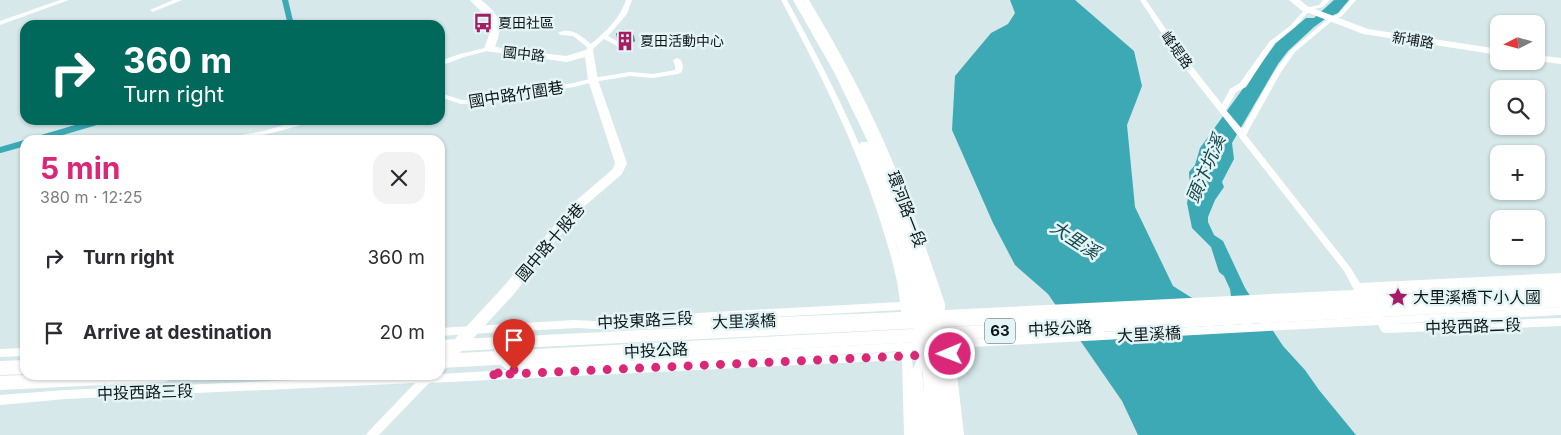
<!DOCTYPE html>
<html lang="en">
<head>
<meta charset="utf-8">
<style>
  :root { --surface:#fff; --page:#f2f2f3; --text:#2b2b33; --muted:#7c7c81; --accent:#db2777 }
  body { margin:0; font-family:Inter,"Noto Sans TC",sans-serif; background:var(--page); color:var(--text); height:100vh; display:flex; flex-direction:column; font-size:19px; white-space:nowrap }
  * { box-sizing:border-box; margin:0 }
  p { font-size:16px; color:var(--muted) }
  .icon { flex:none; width:28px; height:28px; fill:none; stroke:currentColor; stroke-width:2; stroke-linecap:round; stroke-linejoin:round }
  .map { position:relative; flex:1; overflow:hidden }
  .side { position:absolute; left:20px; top:135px; width:425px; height:245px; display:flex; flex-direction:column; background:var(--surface); border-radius:15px; box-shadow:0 1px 4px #0004 }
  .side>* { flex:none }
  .top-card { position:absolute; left:20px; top:20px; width:425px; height:105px; border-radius:15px; box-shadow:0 1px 4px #0004; background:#00695c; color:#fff; overflow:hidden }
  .needle { width:32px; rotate:264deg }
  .controls { position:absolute; left:1490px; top:15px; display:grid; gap:10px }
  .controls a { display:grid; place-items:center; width:55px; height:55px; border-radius:10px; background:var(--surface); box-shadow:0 1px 4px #0004; font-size:25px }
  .pin { position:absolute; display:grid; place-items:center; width:42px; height:42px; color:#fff; margin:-51px -21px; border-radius:50% 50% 50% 0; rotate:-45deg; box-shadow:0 0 5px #0007 }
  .pin .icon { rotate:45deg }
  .me { position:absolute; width:55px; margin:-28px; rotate:269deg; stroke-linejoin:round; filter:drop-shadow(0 0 4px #0008) }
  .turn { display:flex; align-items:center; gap:18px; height:105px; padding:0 20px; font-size:22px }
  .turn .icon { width:65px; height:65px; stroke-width:2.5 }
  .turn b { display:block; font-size:35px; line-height:42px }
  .round { display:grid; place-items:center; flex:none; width:52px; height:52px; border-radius:15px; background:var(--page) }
  .overview { display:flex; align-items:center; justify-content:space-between; height:85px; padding:0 20px }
  h1 { font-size:30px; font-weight:700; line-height:38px; color:var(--accent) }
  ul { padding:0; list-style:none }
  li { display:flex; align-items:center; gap:15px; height:75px; padding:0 20px }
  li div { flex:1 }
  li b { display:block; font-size:19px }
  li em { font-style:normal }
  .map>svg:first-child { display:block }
  .water { fill:#3da9b5 }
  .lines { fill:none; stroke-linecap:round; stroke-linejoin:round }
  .canal { stroke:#3da9b5; stroke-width:6 }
  .street { fill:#fff; fill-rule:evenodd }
  .secondary { fill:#fff; fill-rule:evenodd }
  .primary { fill:#fff; fill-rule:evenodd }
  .wall { fill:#4fa9b3 }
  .shaded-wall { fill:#408992 }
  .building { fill:#5cc4d0; stroke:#408992 }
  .route { stroke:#db2777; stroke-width:9; stroke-dasharray:0 16.2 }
  .labels { text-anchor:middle; stroke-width:5; stroke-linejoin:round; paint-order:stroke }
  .far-poi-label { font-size:14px; fill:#101617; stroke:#e3f5f7; text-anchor:start }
  .far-street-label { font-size:14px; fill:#101617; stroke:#e3f5f7 }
  .shield { fill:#e3f5f7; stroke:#4f595a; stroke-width:1 }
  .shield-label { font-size:15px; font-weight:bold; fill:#101617 }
  .street-label { font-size:16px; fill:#101617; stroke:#e3f5f7 }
  .poi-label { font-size:16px; fill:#101617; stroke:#e3f5f7; text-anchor:start }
  .water-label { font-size:18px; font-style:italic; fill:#19484d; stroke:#e3f5f7 }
</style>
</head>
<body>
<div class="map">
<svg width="1561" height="435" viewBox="0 0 1561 435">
  <rect width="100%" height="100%" fill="#d6e8ea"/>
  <path class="water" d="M1010,0h65l59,51 8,35 -15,39 8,82 38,79 62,39 -5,-36 -6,-13 -5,-4 -8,-25 -19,-19 -5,-25 3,-15 -1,-16 6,-7 5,-17 76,-105 30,-25h8l20,-18h15l-11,13 -13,6 -11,8 -26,24 -10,13 -46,79 2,16 -12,23 2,5 -9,13 -7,17v5l6,13 9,6 22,47 38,58 22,24 14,20 37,45h-218l-16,-34 -74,-107 -33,-29 -22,-42 -41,-93 3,-54 36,-43 17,-9 7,-11z"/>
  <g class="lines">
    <path class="canal" d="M285,0l6,25
      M35,140l68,-20
      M0,150l25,-7"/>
    <path class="street" d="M60,0h9l-69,25v-4z
      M173,0h9l-27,11 -2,1 -3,-2z
      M626,0h6l-5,14 -19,22 17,10v2h-4l-17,-9 -10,9 -3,5 -2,1 -3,-2 1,-5 -14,-11 -12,-1 -3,-2c12,-7 24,3 33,11 15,-13 29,-25 35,-44z
      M781,0h6c38,69 74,139 99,214 10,29 20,58 24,88l24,-1c-6,-24 -15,-46 -23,-69 -29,-81 -65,-158 -108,-232h6c28,47 54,94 76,144 23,52 42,106 60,160v6l409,-20 -10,-19 -163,-208 -41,-63h6l41,60 35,44 8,-15 10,-6 29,-41 22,-17 15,-17 13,-3 4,-5h7l-7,7 -13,3 -15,17 -21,17 -28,43 -10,5 -10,18 16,19 32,-57 17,-22 38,-32 9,-4 12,-14h6l-14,16 -9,4 -38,32 -14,20 -35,63 104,132 10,16 201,-10v14l-193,9 -5,4 -4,-3 -491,25 -251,8 -40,-2 -59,3 -10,9 -4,8 1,9 9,7 861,-47 4,-2 4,2 178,-10v8l-173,9 173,-6v8l-175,7 -4,-1 -4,-7 -424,23 10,87h-12l-7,-77 -18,1 -5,12 6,64h-12l-2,-29 2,29h-12l-2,-75 -473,23 -50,52h-13l2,-3 47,-49 -349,16 -66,6v-10l66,-5 343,-15h31v-1l68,-4c-17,-10 -18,-23 -5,-38l-63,4v-8l134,-8 43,2 77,-2 -2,-3 2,-3 3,-1 203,-11c-3,-30 -13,-59 -22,-88 -25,-75 -60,-145 -97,-214zM936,308l1,3 -26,1v-3zM901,310v2l-148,6zM944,349v1h-20l-12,2v-2zM902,351v1l-138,7zM912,360h5l-4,9z
      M489,47l2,1v2l-27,7 -24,9v-5l20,-7z
      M677,58l4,2 2,6 -1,6 -4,2 -25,4 -23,-2 -37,6 -19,5 -64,9 -27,7 -22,1 -21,-7v-4l22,7 21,-1 27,-7 64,-9 19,-5 37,-6 23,2 22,-4v-4l-2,-6z
      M300,120h12l-1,2c-31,9 -59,18 -91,18l4,-2 40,-7z
      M25,348v8l-25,1v-8z"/>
    <path class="secondary" d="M470,0h11c19,15 23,23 14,47l71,9 23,-7 4,1 5,30 29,83 -5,11 -42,36 -66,84 -69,75 -5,2v-16l64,-69 68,-82 41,-35 2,-6 -27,-83 -3,-23 -18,5 -82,-11 -1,-2c12,-31 6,-27 -14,-49z
      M793,0h10c56,96 108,195 134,304 10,43 13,87 18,131h-29l-3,-62 -6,-19 -7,-49 -12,-56 -39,-104 2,-3h7l-34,-70z
      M1289,0h11l7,6 61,23 131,20v6l-136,-21 -62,-24z
      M1536,55l25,3v6l-25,-3z
      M421,375h16c-3,8 -8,11 -16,8l-2,-4z"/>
    <path class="primary" d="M1561,285v22l-1121,61v-14l644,-34 -644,32v-12z
      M25,360v14l-25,1v-14z
      M25,375h147l-2,5 -6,2 -164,8v-14z"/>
  </g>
  <path class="wall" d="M616,34l19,7 -8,5 -10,-7z"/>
  <path class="shaded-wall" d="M634,36l1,5 -8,5 -1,-5z"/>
  <path class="building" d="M623,30l11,6 -8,5 -10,-7z"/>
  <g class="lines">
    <path class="route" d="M514,370l-26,5 462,-21"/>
  </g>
  <defs>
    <symbol id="bus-bare" viewBox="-9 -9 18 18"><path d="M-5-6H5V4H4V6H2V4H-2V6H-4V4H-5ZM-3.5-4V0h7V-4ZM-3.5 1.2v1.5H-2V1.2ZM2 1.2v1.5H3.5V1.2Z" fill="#a61d64" stroke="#e3f5f7" stroke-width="2.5" paint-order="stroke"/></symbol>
    <symbol id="building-bare" viewBox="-9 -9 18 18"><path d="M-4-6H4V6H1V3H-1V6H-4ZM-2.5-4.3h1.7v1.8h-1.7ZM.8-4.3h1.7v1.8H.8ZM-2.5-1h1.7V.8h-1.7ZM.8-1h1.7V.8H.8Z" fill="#a61d64" stroke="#e3f5f7" stroke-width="2.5" paint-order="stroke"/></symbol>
    <symbol id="sight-bare" viewBox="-9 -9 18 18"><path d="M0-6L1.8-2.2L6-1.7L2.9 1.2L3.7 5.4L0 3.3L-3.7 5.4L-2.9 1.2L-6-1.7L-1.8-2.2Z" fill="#a61d64" stroke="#e3f5f7" stroke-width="2.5" paint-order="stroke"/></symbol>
  </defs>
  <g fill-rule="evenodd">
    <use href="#bus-bare" x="469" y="9" width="28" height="28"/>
    <use href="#building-bare" x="611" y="27" width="28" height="28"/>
    <use href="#sight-bare" x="1384" y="283" width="28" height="28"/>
  </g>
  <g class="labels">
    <g class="far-poi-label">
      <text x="498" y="28">夏田社區</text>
      <text x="640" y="46">夏田活動中心</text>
    </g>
    <g class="far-street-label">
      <text transform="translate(1413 40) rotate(9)" y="5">新埔路</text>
      <text transform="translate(1177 50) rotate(54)" y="5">峰堤路</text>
      <text transform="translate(524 54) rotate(6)" y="5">國中路</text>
    </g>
    <rect class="shield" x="985" y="318.5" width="30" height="25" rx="4"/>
    <g class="shield-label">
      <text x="1000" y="336">63</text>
    </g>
    <g class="street-label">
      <text transform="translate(516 94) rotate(-9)" y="6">國中路竹圍巷</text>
      <text transform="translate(907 209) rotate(69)" y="6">環河路一段</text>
      <text transform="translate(550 242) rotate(-50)" y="6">國中路十股巷</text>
      <text transform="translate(645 320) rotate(-3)" y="6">中投東路三段</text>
      <text transform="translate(744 321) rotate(-2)" y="6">大里溪橋</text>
      <text transform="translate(1473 326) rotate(-2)" y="6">中投西路二段</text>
      <text transform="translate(1060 328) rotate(-3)" y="6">中投公路</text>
      <text transform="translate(1149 334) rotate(-3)" y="6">大里溪橋</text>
      <text transform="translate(656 350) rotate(-3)" y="6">中投公路</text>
      <text transform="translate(145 392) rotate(-2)" y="6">中投西路三段</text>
    </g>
    <g class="poi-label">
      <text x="1413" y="303">大里溪橋下小人國</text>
    </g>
    <g class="water-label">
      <text transform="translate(1206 169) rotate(-67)" y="6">頭汴坑溪</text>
      <text transform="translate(1075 240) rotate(33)" y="6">大里溪</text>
    </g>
  </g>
</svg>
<div class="controls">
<a><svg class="needle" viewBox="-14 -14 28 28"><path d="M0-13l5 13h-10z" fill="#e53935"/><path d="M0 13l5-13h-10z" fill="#7c7c81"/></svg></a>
<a><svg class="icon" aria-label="search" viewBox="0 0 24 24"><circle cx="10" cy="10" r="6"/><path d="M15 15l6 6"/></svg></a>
<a>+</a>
<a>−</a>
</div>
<div class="pin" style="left:514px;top:370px;background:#d93025"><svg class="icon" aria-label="arrive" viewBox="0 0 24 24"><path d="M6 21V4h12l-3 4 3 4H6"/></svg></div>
<svg class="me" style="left:950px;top:354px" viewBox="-20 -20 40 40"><circle r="17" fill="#db2777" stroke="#fff" stroke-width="3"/><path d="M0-11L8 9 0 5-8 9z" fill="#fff"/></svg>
<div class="top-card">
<div class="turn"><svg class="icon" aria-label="right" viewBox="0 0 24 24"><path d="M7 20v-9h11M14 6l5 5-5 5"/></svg><div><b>360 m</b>Turn right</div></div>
</div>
<section class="side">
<div class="overview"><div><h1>5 min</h1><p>380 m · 12:25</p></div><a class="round"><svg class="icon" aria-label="close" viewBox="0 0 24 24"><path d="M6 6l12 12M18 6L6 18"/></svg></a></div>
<ul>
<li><svg class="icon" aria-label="right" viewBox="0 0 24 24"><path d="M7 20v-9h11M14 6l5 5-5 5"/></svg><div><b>Turn right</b></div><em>360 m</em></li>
<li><svg class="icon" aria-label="arrive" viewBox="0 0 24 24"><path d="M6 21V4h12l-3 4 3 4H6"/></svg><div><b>Arrive at destination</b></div><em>20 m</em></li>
</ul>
</section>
</div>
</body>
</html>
